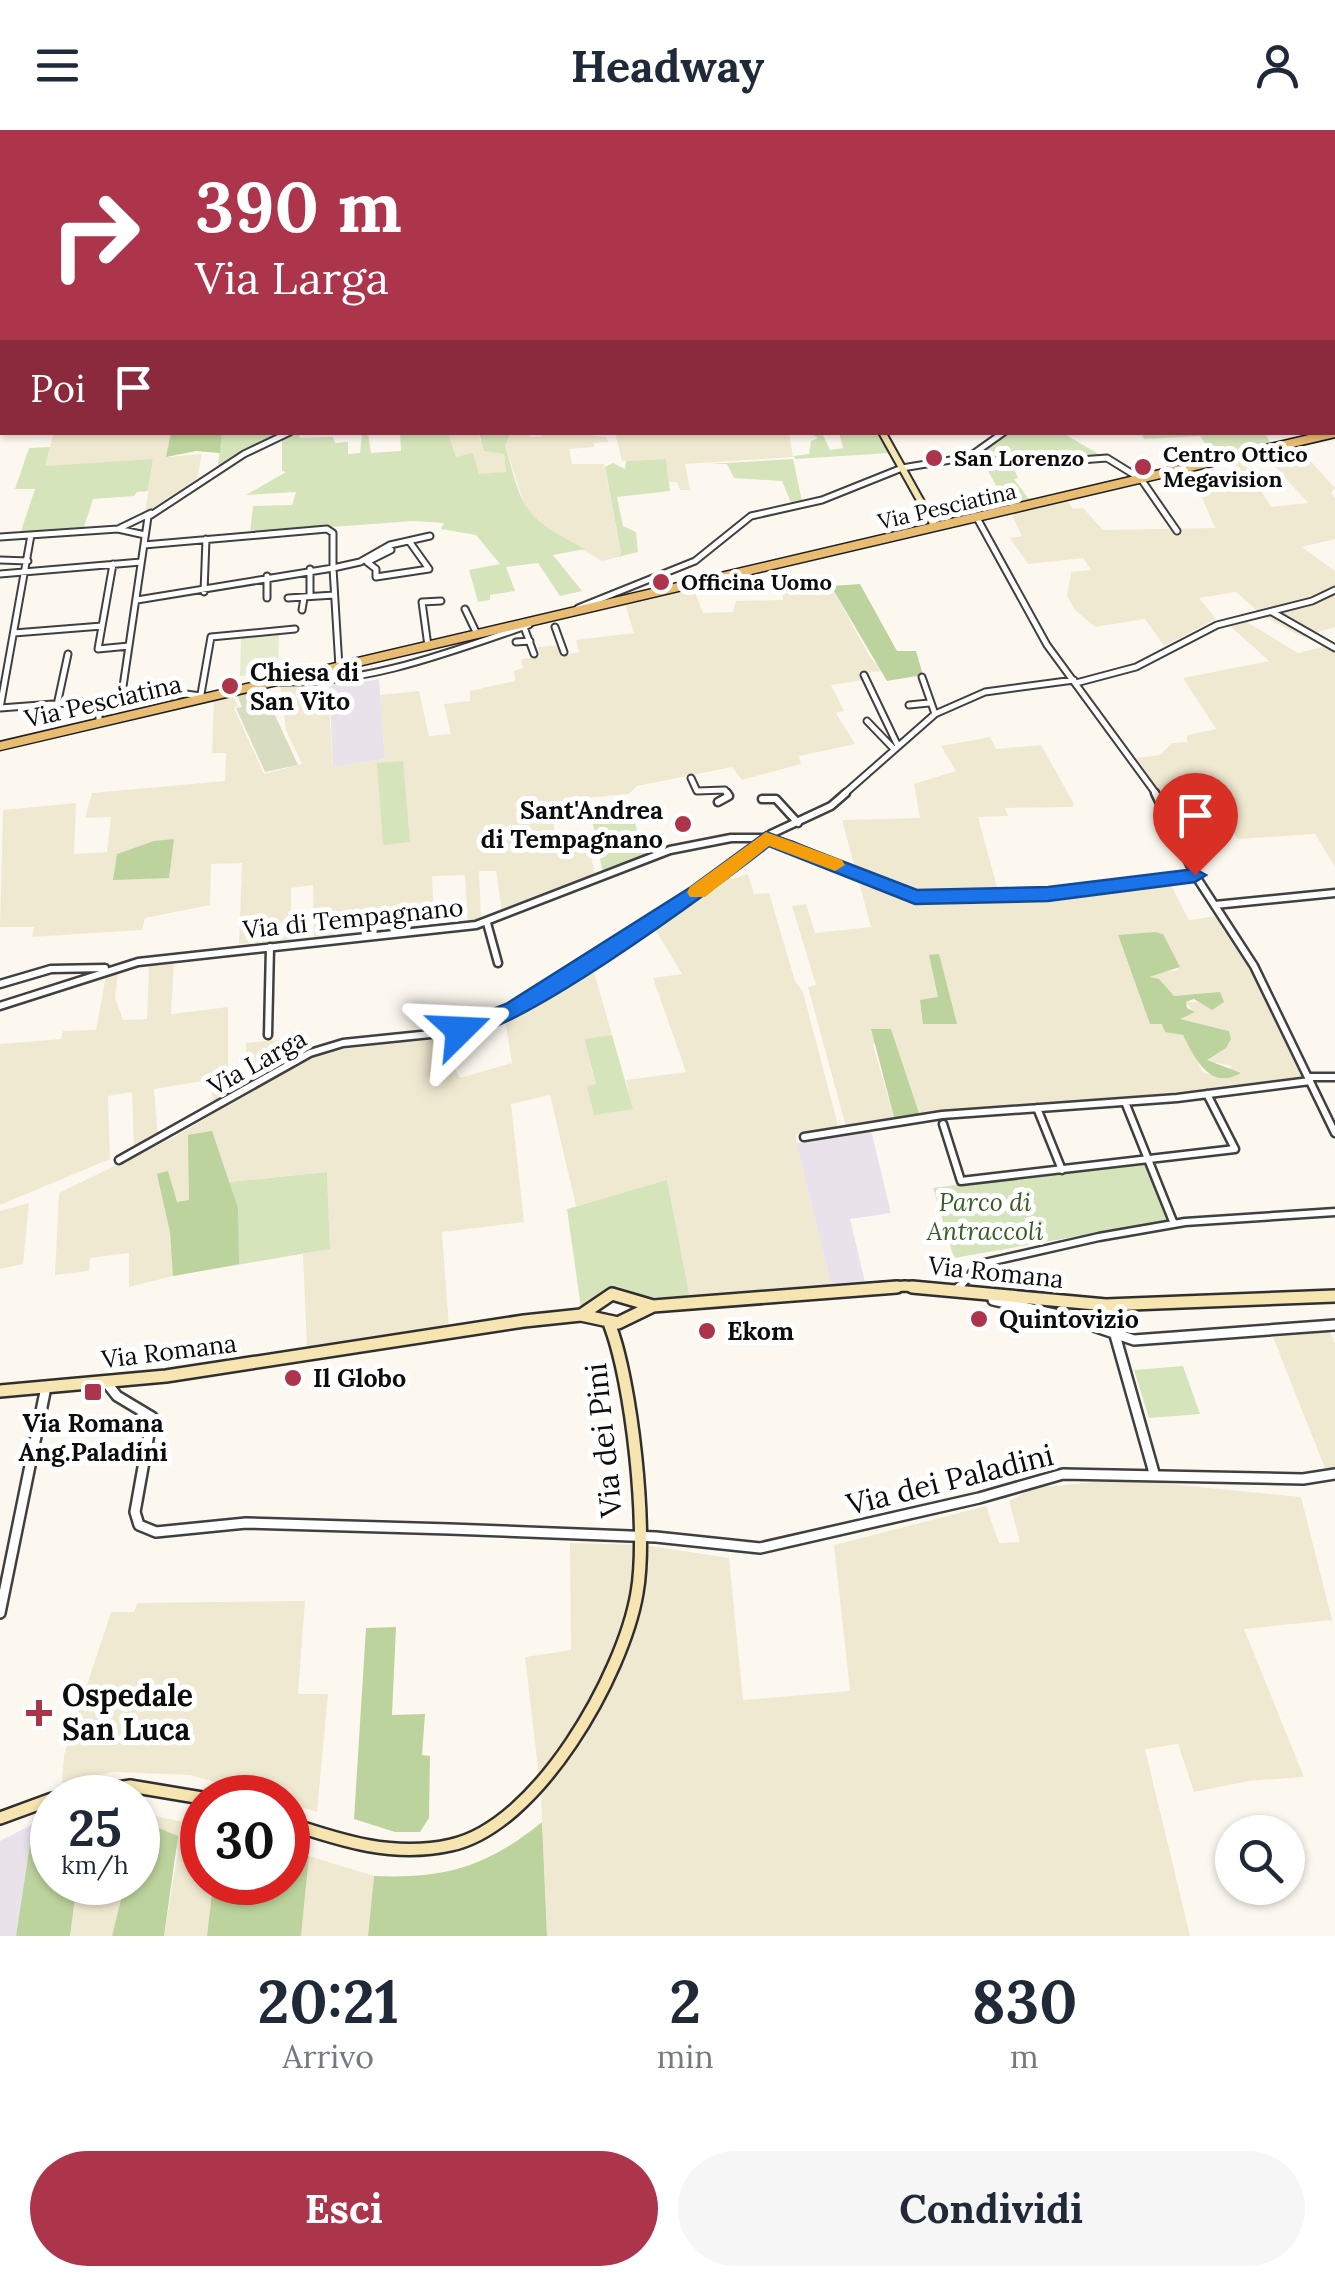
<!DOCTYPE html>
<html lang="it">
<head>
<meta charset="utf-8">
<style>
  :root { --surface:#fff; --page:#f6f6f7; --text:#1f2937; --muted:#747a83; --accent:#ad354b }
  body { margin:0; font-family:Lora,serif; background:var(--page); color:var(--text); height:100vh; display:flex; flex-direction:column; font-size:38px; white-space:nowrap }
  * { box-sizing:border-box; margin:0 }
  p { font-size:32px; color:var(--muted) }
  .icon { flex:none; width:55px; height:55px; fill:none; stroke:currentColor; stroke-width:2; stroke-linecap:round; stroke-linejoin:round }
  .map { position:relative; height:1806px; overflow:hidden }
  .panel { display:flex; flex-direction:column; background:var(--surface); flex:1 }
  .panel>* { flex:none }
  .banner { position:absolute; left:0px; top:0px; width:1335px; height:305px; box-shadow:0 2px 8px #0004; background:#ad354b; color:#fff; overflow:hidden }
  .tools { position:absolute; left:1215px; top:1685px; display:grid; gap:20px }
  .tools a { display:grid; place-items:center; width:90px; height:90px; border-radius:50%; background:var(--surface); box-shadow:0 2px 8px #0004; font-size:50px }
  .speed { position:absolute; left:30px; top:1645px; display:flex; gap:20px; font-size:50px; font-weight:700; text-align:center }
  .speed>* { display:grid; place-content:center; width:130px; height:130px; border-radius:50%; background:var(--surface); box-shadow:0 2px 8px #0004; line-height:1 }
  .speed small { font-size:25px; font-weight:400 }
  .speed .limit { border:15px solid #d22; background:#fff; color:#111 }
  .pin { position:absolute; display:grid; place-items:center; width:85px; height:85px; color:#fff; margin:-102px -42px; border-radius:50% 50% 50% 0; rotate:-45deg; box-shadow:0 0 10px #0007 }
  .pin .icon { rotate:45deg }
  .me { position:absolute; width:110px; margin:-55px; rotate:69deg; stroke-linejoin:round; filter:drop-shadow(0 0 8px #0008) }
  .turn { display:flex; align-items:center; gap:35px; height:210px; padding:0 30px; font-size:45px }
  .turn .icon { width:130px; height:130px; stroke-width:2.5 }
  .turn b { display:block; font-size:70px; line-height:85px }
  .then { display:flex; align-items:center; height:95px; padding:0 30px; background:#0003; gap:20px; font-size:38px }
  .eta { display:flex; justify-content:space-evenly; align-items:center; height:170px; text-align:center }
  .eta b { font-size:60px; font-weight:700; line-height:70px }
  .cta { display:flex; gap:20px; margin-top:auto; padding:20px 30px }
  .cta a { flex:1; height:115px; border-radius:60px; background:var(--accent); color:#fff; font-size:40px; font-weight:700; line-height:115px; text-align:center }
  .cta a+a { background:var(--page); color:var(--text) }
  header { display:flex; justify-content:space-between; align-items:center; height:130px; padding:0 30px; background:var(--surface); font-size:45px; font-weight:700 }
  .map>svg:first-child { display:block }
  .industrial { fill:#e9e2eb }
  .farmland { fill:#f0e9d1; fill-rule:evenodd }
  .green { fill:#d6e4bc }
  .forest { fill:#bdd39d }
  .cemetery { fill:#d8ddc2 }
  .pitch { fill:#e6eccd }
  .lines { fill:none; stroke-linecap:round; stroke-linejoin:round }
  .street-far3-casing { stroke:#404040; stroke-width:6 }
  .street-far2-casing { stroke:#404040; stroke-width:9 }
  .street-far1-casing { stroke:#404040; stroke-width:11 }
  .street-casing { stroke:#404040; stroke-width:14 }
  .secondary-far3-casing { stroke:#2f2f2f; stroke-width:8 }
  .secondary-far2-casing { stroke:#2f2f2f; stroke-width:10 }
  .secondary-far1-casing { stroke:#2f2f2f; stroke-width:14 }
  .secondary-casing { stroke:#2f2f2f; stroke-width:16 }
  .primary-casing { stroke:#1e1e1e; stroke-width:11 }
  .street-far3 { stroke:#fff; stroke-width:4 }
  .street-far2 { stroke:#fff; stroke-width:5 }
  .street-far1 { stroke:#fff; stroke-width:6 }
  .street { stroke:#fff; stroke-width:9 }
  .secondary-far3 { stroke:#f6e5b1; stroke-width:5 }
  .secondary-far2 { stroke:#f6e5b1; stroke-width:6 }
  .secondary-far1 { stroke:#f6e5b1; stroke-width:9 }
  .secondary { stroke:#f6e5b1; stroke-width:11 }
  .primary { stroke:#e9bc73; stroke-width:8 }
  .route { fill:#1a73e8; stroke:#114b97; stroke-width:2.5 }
  .slow { fill:#f59e0b }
  .poi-dot { fill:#ad354b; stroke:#fff; stroke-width:4 }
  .labels { text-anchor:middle; stroke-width:10; stroke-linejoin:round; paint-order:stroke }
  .far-poi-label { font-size:22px; font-weight:bold; fill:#0d0d0d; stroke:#fff; text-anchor:start }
  .far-street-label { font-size:22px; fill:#0d0d0d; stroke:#fff }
  .poi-label { font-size:25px; font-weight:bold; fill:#0d0d0d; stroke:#fff; text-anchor:start }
  .street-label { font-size:25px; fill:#0d0d0d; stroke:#fff }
  .park-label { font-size:25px; font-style:italic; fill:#385d25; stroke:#fff }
  .near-street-label { font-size:30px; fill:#0d0d0d; stroke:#fff }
  .near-poi-label { font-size:30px; font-weight:bold; fill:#0d0d0d; stroke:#fff; text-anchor:start }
</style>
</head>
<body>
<header><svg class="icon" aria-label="menu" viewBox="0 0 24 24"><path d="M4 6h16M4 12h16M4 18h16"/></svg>Headway<svg class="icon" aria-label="person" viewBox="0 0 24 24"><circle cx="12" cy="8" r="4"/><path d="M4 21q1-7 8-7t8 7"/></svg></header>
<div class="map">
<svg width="1335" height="1806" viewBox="0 0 1335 1806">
  <rect width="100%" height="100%" fill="#fdf8ef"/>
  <path class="industrial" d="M379,549l6,80 -52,8 -4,-85 15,3z
    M871,1000l20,83 -41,6 15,63 -34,3 -35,-142z
    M33,1694l-17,112h-16v-95z"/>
  <path class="farmland" d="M542,302l50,1 1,3 13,1 3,5 -15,1v4l-25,2 3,15h32l17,89 -3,4 -16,4 -60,-34 -15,-15 -22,-67 6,-12h17l2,4h12z
    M54,303h117l-4,24 35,-3 -5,25 -52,34 8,-53 -109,6z
    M448,303h31l1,7 24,14 2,18 -27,3 -15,-18 -8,1z
    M615,303h174l4,24 -108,7 5,26h-10l-3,-8h-8l-3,-23 -44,2z
    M1296,315l39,43 -4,5 4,5v41l-33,8 33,24v56l-32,10 -40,-21 -27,-24 -37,6 17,21 -52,27 -19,-27 -50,8 -20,-17 -8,-14 4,-24 20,-2 -8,-12 -55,6 -18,-26 12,-2 -11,-23 55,-14 7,10 10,-1 20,22 112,-2 -25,-58 18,-4 5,2 8,19 14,-1 -6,-14 7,-1 -5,-10 11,-3 29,49 37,-4 -44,-49z
    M691,452l12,31 30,-1 3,-11 47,-1 -1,-10 49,-4 39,71 13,14 -22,2 3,7 -33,5 13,26 -8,2 19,31 -56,12 2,8 -59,16 -10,-13 -95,19 -8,8 -43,4 1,13 -34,4 2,23 32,-3 8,41 -93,36 -6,-41h-17l2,47 -13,5 -3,-48 -33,1 2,50 -120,11 -1,-52 -22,3v53l-52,3 3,-81 -31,1 -1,41 -65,13 -3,12 -110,7 2,-10h-34l3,-117 73,-7 -2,51 33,-2 4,-35 -26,1 7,-25 133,-12 1,-28h-14l2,-54 19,-4 5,11 -4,2 30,66 38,-10 -16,-34 -6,-44 26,-3 -1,23 24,-1 4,62 52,-8 -5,-64 39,-4 10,45 22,-2 -7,-30 26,-3v-10l45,-10 -1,-10 9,-3 -2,-9 19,-2 -2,-10 22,-2 4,10 15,-3 -3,-12 58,-7 -11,-35z
    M1245,491l53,32 37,-9v223l-20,-33 -77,5 -28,-47 -48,6 -26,-40 24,-3 12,-12 15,-1v-7l29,-6 -33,-51 86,-17 -39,-35z
    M990,607l6,12 45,-4 33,59 -1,3 -68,1 3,8 -30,1 23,85 44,-2 124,-19 20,39 28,-4 23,31 63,133 -383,36 -29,-87 -18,16 22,76 -49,6 -38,-140 8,-2 -24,-79 14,-2 9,29 56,-6 -29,-107 78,-2 -6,-34 42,-13 -15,-25zM1155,802l8,2 15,36 -24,3 -5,4 25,20 50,4 -39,1 8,9 -14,8 50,12 -14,23 -8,3v4l25,5 -11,12 -18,-6 -20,-37 -19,-11 -14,-1 -32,-87z
    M725,743l7,6 16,-5 6,20 15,-1 26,88 8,11 36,137 -23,5 -12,-3 -8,4v7l35,143 -141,13 -23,-117 -91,25 -26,-111 -39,9 13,118 -82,10 7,96 -142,20 -4,-94 27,-5 -3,-77 -99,10 -40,-46 1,64 -12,2 -9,-31 -10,3 12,58 3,44 -44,11v-34l-39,5 -1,13 -34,4 4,-82 117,-57 121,-73 28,-12 113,-12 22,39 52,-15 -7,-44 81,-55 6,1 20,70 -28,5 12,45 -8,1 6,28 38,-5 -6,-29 60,-8 -33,-94 29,-4 -30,-50z
    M174,831l-3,53 57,-7v91l-14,8 -4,-26 -56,9 4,49 -24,11 -2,-57 -24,4 2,63 -110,46v-161l61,-5 2,-8 33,-1 10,-54 12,-3 -3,25 8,22 24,-1 2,-54z
    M298,908l-1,18 -30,19v-9l-12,1 -1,-12 -8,-1v-11z
    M29,1073l-6,61 -23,5v-58z
    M1330,1202l5,12v126l-9,1 -53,-134z
    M1094,1352h55l152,15 31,123 -88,9 60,148 -56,4 -54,11 -16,-48 -33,5 45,187h-643l-6,-142 -16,-137 46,-7 -1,-107 74,2 85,13 14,142 107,-9 -16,-146 152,-39 13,37 21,-1 -11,-41 25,-13z
    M305,1471l-7,93h30l-11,118 -29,-9v-5l-19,-1 -79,-22 -76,-3 -52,11 2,-28 47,-143h23l3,-9z
    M138,1682l64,14v56l11,1 -6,53h-43l14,-86 -22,-23h-18z
    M309,1726l65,20 -6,60h-67z
    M77,1753h48l-13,53h-42z"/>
  <path class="green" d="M808,302l14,1 8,17 13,-2 -4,-15h39l11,20 -93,6 -3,-3 16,-2 2,-13 7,-3z
    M1061,302l41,24 -81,5 1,3 -10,1 6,13 -4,1 14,19 15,1 -35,8 -26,-47 -10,-4 35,-23z
    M222,303h63l-67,33z
    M295,303h4l1,5 33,-1 2,6 13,-1v12l12,-1 2,-20h6l3,20 30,-2 -1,-18h48l8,24 17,-4 6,21 27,-2 -2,-18 -20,-3 -5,-18h32l-6,12c19,67 17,71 80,104l-32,6 29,36 -22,5 -22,-33 -32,4 9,24 -25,4v5l-12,2 -9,-32 31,-6 -24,-29 -35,-6 3,-6 -31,-2 -163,12 3,-27 39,-1 4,-13 -50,3 40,-23 -4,-1v-33z
    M1141,303h123l9,13 -66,15 -7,-9 10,-1 -10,-15 -56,3z
    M50,317l-5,19 108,-7 -5,32 -11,1 -3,4 -41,3 -10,31 -63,4 15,-45h-20l14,-41z
    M666,329l4,32 -53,6 6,29 13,6 2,20 -20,5 3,-4 -16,-86 8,-4 12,6 1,-8z
    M793,329l9,42 -11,2 -9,-22 -48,-3 -7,-14h-19z
    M403,631l7,81 -27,3 -6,-82z
    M630,676l15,51 -42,16 -13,-62z
    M612,905l21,74 -39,6 -7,-29 9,-2 -12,-45z
    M212,1001l17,51 98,-10 3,77 -157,27 -3,-44 -13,-58 11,-3 9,31 12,-2 -1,-65z
    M1144,1030l26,60 -216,38 -21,-70z
    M667,1050l23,118 -45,-1 -29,-11 -12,4 -23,18 -14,-99z
    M1183,1236l17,48 -51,4 -15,-48z"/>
  <path class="forest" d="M171,303h51l-2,20 -24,-2 -30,6z
    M860,454l37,67h19l7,24 -36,6 -56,-95z
    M174,709l-5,39 -56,2 4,-26 37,-13z
    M1155,802l8,2 17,33 -31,10 10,2 15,17 46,-4 4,10 -12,8 -18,-11 -8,3 1,6 8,4 -15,7 49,12 2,8 -5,9 -19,12 34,13c-31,18 -46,-14 -58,-38l-18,-3 -3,-8h-12l-32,-89z
    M939,824l18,70h-34l-3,-24 18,-3 -9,-42z
    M871,899h20l29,87 -25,5z
    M212,1001l26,77 1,56 -66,12 -3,-44 -13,-58 11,-3 9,31 12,-2 -1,-65z
    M396,1497l-4,88 33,-1 -3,41 8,1 -1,62 -9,14h-25l-41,-13 12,-191z
    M52,1689v63l25,1 -7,53h-54l17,-112z
    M542,1692l5,114h-179l6,-60c70,3 113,-9 168,-54z
    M138,1697h18l22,9 -14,100h-52l13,-53 13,-1z
    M288,1720l21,6 -8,80h-94l6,-53 75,-1z"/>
  <path class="cemetery" d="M259,560l5,11 4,-1 30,65 -33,7 -29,-64 6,-1 -5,-12z"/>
  <path class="pitch" d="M279,504l-1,39 -38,3 1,-39z"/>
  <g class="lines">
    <defs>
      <path id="street-far3" d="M644,0l7,2
        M1142,2l11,-2"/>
      <path id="street-far2" d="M969,327l58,7 80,-6 34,21 36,52
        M977,388l70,127 110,150
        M145,405l-27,-6 33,-16
        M0,407l118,-8
        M387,418l4,2 -24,12 9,7v8l53,-8 -20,-28
        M0,430l28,1
        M113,434l-15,85 31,-3
        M310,439v25
        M0,444l141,-12
        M267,446v22
        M204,462l2,-53
        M288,468l46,-3
        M137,470l196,-32v-35l-6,-4 -183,16
        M578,478l117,-47 56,-45 71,-16 80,-32 67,-11 35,-25
        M465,479l12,25
        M302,480l2,-12
        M1272,482l63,36
        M524,497l10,27
        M555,497l9,25
        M14,503l88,-7
        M516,512l14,-1
        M428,516l-6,-44 19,-1
        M339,537l-6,-99 27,-6 30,-17 40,-9
        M864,545l33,69
        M922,547l13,37
        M280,552c88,2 167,-29 249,-57
        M1076,553l60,-16 81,-42 95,-24 23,-11
        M201,564l10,-57 84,-8
        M121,570l27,-183 96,-63 46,-22
        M99,573v19
        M57,575l11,-51
        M909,575l20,-2
        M0,578l186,-14 22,3
        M0,578l31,-173
        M867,591l26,27
        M691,648l6,13 28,-1 3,5
        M843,665l92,-81 50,-22 89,-12"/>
      <path id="street-far1" d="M1155,663l40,82 59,91 81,167
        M762,669h14l22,24
        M718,672l11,-6 -2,-3
        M1215,775l120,-12
        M487,793l11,40
        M0,854l51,-15 54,-1
        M0,876l138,-44 338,-37 194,-75 61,-12h36l25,8 123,51 133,-3 147,-19
        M268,905l2,-88
        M1309,947h26
        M1125,972l49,122
        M1037,978l25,62
        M943,994l18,57 274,-32 -28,-55
        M804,1007l138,-22 235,-17 133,-17
        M119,1030l191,-107 33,-10 117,-12 54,-22 184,-117 73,-58 60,-28 15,-13
        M958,1159l22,-25 119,-27 86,-15 150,-10"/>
      <path id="street" d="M957,1160l3,-3
        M993,1170l74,17 67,23 201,-15
        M1115,1205l39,138
        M106,1252l11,14 35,21 -17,95 4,13 17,7 90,-9 204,6 206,8 104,11 219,-50 84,-24 240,5 32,-5
        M0,1483l46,-226"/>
      <path id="secondary-far3" d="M1213,0l5,2
        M99,2l9,-2
        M1332,61l3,3"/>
      <path id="secondary-far2" d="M882,302l53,95"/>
      <path id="secondary-far1" d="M865,1159l40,-3 33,3"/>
      <path id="secondary" d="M912,1157l194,18 229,-9
        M581,1185l31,-21 41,12
        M0,1261l166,-15 358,-55 57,-6 37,8 35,-17 244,-19
        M56,1668l74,-12 72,12
        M0,1688l52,-19
        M288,1693c54,18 106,35 163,22 87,-19 172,-170 186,-252 11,-62 -5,-212 -28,-270"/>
      <path id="primary" d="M0,616l1335,-313"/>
    </defs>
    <use href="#street-far3" class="street-far3-casing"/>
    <use href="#street-far2" class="street-far2-casing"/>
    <use href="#street-far1" class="street-far1-casing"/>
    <use href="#street" class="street-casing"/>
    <use href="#secondary-far3" class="secondary-far3-casing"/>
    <use href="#secondary-far2" class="secondary-far2-casing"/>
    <use href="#secondary-far1" class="secondary-far1-casing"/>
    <use href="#secondary" class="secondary-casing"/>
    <use href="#primary" class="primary-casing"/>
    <use href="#street-far3" class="street-far3"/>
    <use href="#street-far2" class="street-far2"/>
    <use href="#street-far1" class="street-far1"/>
    <use href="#street" class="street"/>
    <use href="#secondary-far3" class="secondary-far3"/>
    <use href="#secondary-far2" class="secondary-far2"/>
    <use href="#secondary-far1" class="secondary-far1"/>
    <use href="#secondary" class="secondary"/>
    <use href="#primary" class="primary"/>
  </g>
  <path class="route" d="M766,702l151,58 131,-3 147,-18 11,6 -11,7 -147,19 -133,3 -146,-58c-45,36 -271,204 -317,190l-4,-6 4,-5 54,-21 185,-117z"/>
  <path class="slow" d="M766,702l76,28 3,5 -10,6 -66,-25 -64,51h-15l-3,-5 3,-5z"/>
  <g class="poi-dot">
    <circle cx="934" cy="328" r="10"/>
    <circle cx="1143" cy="337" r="10"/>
    <circle cx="661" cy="452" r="10"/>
    <circle cx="230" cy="556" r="10"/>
    <circle cx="683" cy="694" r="10"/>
    <circle cx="979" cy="1189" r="10"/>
    <circle cx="707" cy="1201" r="10"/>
    <circle cx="293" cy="1248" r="10"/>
    <rect x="83" y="1252" width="20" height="20" rx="5"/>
    <path d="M34 1568h10v10h10v10h-10v10h-10v-10h-10v-10h10z"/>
  </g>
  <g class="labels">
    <g class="far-poi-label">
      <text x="1163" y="332">Centro Ottico<tspan x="1163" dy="25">Megavision</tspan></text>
      <text x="954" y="336">San Lorenzo</text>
      <text x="681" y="460">Officina Uomo</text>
    </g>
    <g class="far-street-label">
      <text transform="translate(947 376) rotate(-13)" y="8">Via Pesciatina</text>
    </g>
    <g class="poi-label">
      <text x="250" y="551">Chiesa di<tspan x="250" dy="29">San Vito</tspan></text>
      <text x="663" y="689" text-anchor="end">Sant'Andrea<tspan x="663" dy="29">di Tempagnano</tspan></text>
      <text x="999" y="1198">Quintovizio</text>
      <text x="727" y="1210">Ekom</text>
      <text x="313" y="1257">Il Globo</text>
      <text x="93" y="1302" text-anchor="middle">Via Romana<tspan x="93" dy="29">Ang.Paladini</tspan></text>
    </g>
    <g class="street-label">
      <text transform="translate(103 571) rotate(-13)" y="9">Via Pesciatina</text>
      <text transform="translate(353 788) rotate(-6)" y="9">Via di Tempagnano</text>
      <text transform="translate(257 932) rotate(-29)" y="9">Via Larga</text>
      <text transform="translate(996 1142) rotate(6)" y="9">Via Romana</text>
      <text transform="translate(169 1221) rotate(-7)" y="9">Via Romana</text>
    </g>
    <g class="park-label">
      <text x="985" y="1081">Parco di<tspan x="985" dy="29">Antraccoli</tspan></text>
    </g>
    <g class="near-street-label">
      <text transform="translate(604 1310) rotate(-96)" y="10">Via dei Pini</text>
      <text transform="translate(950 1350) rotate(-14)" y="10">Via dei Paladini</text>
    </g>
    <g class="near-poi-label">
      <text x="62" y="1576">Ospedale<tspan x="62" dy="34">San Luca</tspan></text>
    </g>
  </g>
</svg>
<div class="tools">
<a><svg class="icon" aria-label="search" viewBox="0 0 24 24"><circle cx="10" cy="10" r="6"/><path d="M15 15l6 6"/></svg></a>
</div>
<div class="speed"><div>25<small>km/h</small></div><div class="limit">30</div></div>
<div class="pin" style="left:1195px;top:745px;background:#d93025"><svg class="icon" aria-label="arrive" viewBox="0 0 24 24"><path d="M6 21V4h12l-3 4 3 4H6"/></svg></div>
<svg class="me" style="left:460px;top:900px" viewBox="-20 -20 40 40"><path d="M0-17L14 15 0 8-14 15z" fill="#1a73e8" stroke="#fff" stroke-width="4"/></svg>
<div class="banner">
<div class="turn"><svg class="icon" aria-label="right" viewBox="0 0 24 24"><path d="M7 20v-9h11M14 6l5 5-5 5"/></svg><div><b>390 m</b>Via Larga</div></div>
<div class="then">Poi<svg class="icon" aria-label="arrive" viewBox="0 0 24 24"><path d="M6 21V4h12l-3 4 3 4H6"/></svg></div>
</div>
</div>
<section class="panel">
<div class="eta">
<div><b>20:21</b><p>Arrivo</p></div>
<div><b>2</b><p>min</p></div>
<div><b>830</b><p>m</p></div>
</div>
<div class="cta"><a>Esci</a><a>Condividi</a></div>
</section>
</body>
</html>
